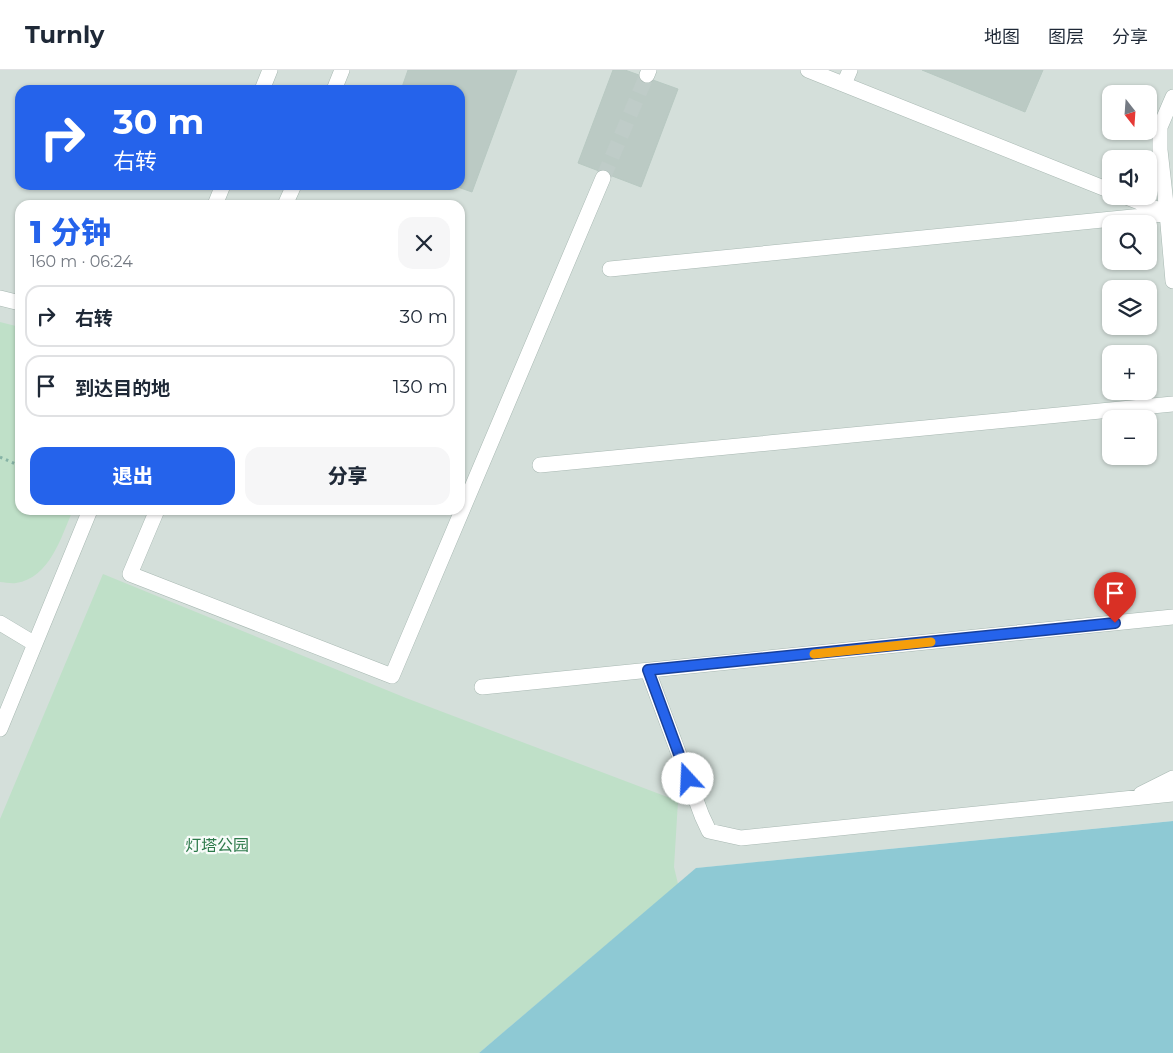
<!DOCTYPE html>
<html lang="zh">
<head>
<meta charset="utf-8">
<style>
  :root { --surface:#fff; --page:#f6f6f7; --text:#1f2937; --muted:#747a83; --line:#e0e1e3; --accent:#2563eb }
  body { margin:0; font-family:Montserrat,"Noto Sans SC",sans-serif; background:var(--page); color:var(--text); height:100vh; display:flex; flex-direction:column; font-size:19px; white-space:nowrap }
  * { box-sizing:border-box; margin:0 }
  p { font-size:16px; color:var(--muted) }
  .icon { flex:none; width:28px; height:28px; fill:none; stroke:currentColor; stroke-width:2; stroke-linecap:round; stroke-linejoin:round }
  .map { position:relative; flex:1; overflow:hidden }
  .details { position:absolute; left:15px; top:130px; width:450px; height:315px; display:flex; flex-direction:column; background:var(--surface); border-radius:15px; box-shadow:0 1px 4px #0004 }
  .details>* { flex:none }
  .guide { position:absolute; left:15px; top:15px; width:450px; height:105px; border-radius:15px; box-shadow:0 1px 4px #0004; background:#2563eb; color:#fff; overflow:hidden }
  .needle { width:32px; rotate:163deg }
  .buttons { position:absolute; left:1102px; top:15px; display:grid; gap:10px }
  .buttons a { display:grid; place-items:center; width:55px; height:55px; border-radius:10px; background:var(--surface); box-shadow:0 1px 4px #0004; font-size:25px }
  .pin { position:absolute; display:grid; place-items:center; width:42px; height:42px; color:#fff; margin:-51px -21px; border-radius:50% 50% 50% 0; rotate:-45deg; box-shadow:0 0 5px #0007 }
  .pin .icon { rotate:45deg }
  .me { position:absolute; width:55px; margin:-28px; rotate:340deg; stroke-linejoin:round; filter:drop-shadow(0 0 4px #0008) }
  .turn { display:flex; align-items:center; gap:18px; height:105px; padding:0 15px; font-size:22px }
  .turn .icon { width:65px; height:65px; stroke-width:2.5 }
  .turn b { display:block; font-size:35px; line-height:42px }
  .round { display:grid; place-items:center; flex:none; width:52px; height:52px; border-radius:15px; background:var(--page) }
  .overview { display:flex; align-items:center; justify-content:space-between; height:85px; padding:0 15px }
  h1 { font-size:30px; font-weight:800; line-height:38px; color:var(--accent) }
  .primary-button { display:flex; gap:10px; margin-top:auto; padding:10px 15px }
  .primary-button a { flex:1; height:58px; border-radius:15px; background:var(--accent); color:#fff; font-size:20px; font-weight:800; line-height:58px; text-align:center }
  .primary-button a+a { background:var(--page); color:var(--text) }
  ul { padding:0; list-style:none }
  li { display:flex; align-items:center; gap:15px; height:62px; margin:0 10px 8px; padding:0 5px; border:2px solid var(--line); border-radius:15px }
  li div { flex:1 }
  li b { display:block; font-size:19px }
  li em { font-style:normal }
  header { display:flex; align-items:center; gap:30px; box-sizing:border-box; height:70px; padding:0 25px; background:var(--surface); border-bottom:1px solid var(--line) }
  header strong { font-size:24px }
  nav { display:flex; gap:28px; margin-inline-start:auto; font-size:18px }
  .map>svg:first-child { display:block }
  .built { fill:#d4dfda; fill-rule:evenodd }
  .green { fill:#bfe0c8 }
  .water { fill:#8ec9d4 }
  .building { fill:#bbcac4; stroke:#b8c9c2 }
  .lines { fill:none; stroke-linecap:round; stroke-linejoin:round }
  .minor-tunnel { stroke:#bfccc8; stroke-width:15; stroke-dasharray:15 8; stroke-linecap:butt }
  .minor-casing { stroke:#a8b8b2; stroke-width:16 }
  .path { stroke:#86b3a5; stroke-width:3; stroke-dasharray:2.5 4; stroke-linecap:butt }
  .minor { stroke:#fff; stroke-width:15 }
  .route-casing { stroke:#184099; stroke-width:12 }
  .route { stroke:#2563eb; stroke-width:9 }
  .slow { stroke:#f59e0b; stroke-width:9 }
  .labels { text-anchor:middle; stroke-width:4.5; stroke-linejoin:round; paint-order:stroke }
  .park-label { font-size:16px; fill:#2d7a4b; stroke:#f7fbf9 }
</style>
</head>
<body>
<header>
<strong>Turnly</strong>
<nav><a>地图</a><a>图层</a><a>分享</a></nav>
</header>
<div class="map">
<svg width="1173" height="983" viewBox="0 0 1173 983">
  <rect width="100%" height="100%" fill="#e6efeb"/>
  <path class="built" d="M0,0h1173v751l-476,47 -218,185h-479zM20,20h440v95h-440zM1111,24h38v37h-38zM1111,89h38v37h-38zM20,135h440v305h-440zM1111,154h38v37h-38zM1111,219h38v37h-38zM1111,284h38v37h-38zM1111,349h38v37h-38z"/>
  <path class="green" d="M0,252l20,5v183h53c-12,27 -23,68 -57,73 -5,1 -11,-1 -16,-1z
    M103,504l303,124 272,103 -4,66 4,17 -199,169h-479v-234z"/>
  <path class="water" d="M1173,751v232h-694l217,-185z"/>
  <path class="building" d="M408,0h109l-45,122 -20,-7h8v-95h-59z
    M613,0h12l53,19 -37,98 -63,-24z
    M922,0h121l-18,42z"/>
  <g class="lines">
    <path class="minor-tunnel" d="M603,108l44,-103"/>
    <defs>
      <path id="minor" d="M808,0l303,121
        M647,5l2,-5
        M844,14l6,-14
        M262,20l8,-20
        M334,20l8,-20
        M1124,126l43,17 6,68
        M215,135l8,-20
        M285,135l9,-20
        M1167,143l-7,-63v-23l13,-30
        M610,199l563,-56
        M0,228l20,5
        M540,395l633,-61
        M157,440l-27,64 262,102 211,-498
        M0,553l35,21
        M648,601l54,145 7,15 32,7 432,-44
        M482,617l691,-70
        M0,659l90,-219
        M1141,724l32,-16"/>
    </defs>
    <use href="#minor" class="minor-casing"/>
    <path class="path" d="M0,387l20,9"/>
    <use href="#minor" class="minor"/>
  </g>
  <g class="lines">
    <defs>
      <path id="route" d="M688,709l-40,-109 467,-47"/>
    </defs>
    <use href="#route" class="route-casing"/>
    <use href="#route" class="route"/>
    <path class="slow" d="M814,584l117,-12"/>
  </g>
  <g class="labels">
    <g class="park-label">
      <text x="217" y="781">灯塔公园</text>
    </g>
  </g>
</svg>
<div class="buttons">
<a><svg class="needle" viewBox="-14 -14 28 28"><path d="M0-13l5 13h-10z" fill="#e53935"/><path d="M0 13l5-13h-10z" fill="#747a83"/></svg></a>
<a><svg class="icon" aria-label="sound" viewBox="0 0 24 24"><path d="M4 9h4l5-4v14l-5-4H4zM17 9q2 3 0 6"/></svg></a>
<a><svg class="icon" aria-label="search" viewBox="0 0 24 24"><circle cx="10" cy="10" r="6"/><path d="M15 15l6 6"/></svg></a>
<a><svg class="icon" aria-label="layers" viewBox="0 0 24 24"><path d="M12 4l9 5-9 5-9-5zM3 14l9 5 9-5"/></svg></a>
<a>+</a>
<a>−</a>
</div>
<div class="pin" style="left:1115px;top:553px;background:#d93025"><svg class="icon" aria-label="arrive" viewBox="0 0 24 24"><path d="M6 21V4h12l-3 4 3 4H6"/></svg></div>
<svg class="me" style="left:688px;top:709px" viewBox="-20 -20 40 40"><circle r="19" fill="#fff"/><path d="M0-13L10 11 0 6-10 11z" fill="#2563eb"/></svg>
<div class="guide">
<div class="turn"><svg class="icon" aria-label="right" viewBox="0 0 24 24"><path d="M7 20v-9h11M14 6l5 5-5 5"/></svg><div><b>30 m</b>右转</div></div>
</div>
<section class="details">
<div class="overview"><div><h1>1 分钟</h1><p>160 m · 06:24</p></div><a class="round"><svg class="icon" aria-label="close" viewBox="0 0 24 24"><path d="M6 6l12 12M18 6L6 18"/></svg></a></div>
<ul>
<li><svg class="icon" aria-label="right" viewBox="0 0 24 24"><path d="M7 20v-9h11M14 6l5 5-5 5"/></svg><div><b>右转</b></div><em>30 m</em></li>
<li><svg class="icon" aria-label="arrive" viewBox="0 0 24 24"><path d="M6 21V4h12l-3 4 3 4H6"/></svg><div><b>到达目的地</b></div><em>130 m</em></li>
</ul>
<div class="primary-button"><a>退出</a><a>分享</a></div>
</section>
</div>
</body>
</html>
